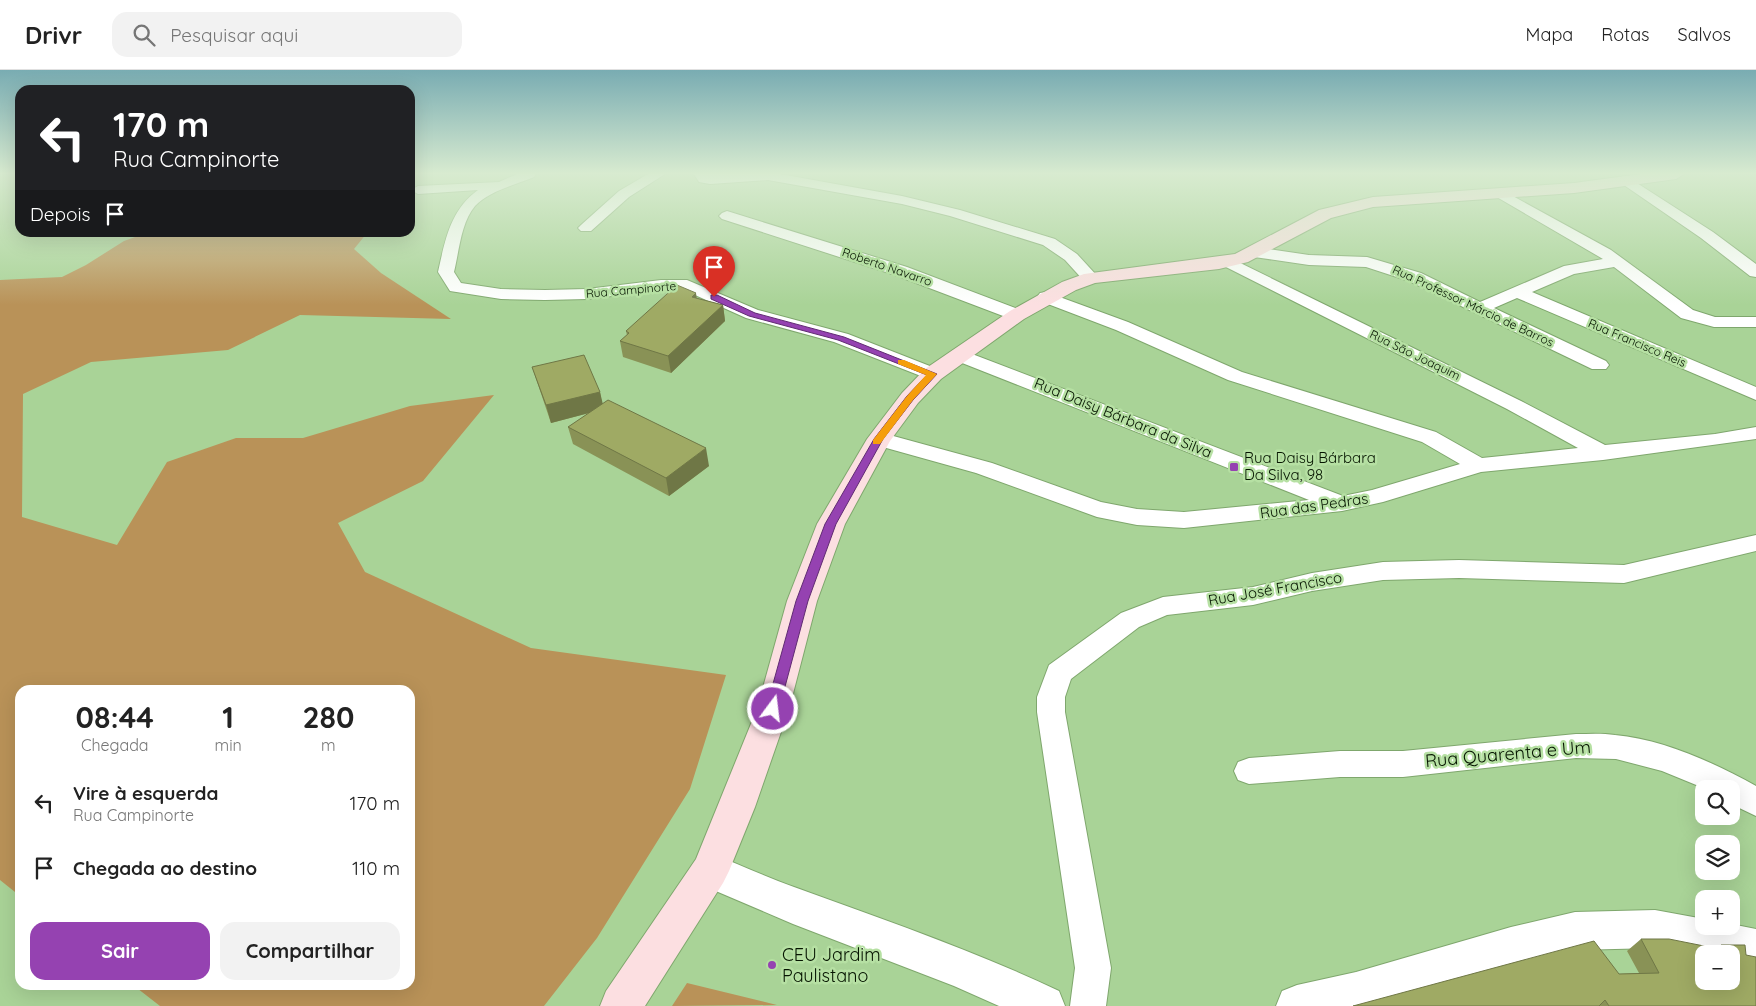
<!DOCTYPE html>
<html lang="pt">
<head>
<meta charset="utf-8">
<style>
  :root { --surface:#fff; --page:#f2f2f2; --text:#222; --muted:#767676; --line:#e0e0e0; --accent:#9542b1 }
  body { margin:0; font-family:Quicksand,sans-serif; background:var(--page); color:var(--text); height:100vh; display:flex; flex-direction:column; font-size:19px; white-space:nowrap }
  * { box-sizing:border-box; margin:0 }
  p { font-size:16px; color:var(--muted) }
  .icon { flex:none; width:28px; height:28px; fill:none; stroke:currentColor; stroke-width:2; stroke-linecap:round; stroke-linejoin:round }
  .map { position:relative; flex:1; overflow:hidden }
  .sheet { position:absolute; left:15px; top:615px; width:400px; height:305px; display:flex; flex-direction:column; background:var(--surface); border-radius:15px; box-shadow:0 5px 20px #0002 }
  .sheet>* { flex:none }
  .guide { position:absolute; left:15px; top:15px; width:400px; height:152px; border-radius:15px; box-shadow:0 5px 20px #0002; background:#202124; color:#fff; overflow:hidden }
  .fabs { position:absolute; left:1695px; top:710px; display:grid; gap:10px }
  .fabs a { display:grid; place-items:center; width:45px; height:45px; border-radius:10px; background:var(--surface); box-shadow:0 5px 20px #0002; font-size:25px }
  .pin { position:absolute; display:grid; place-items:center; width:42px; height:42px; color:#fff; margin:-51px -21px; border-radius:50% 50% 50% 0; rotate:-45deg; box-shadow:0 0 5px #0007 }
  .pin .icon { rotate:45deg }
  .me { position:absolute; width:55px; margin:-28px; rotate:15deg; stroke-linejoin:round; filter:drop-shadow(0 0 4px #0008) }
  .turn { display:flex; align-items:center; gap:18px; height:105px; padding:0 15px; font-size:22px }
  .turn .icon { width:65px; height:65px; stroke-width:2.5 }
  .turn b { display:block; font-size:35px; line-height:42px }
  .then { display:flex; align-items:center; height:48px; padding:0 15px; background:#0003; gap:10px; font-size:19px }
  .eta { display:flex; justify-content:space-evenly; align-items:center; height:85px; text-align:center }
  .eta b { font-size:30px; font-weight:700; line-height:35px }
  .cta { display:flex; gap:10px; margin-top:auto; padding:10px 15px }
  .cta a { flex:1; height:58px; border-radius:15px; background:var(--accent); color:#fff; font-size:20px; font-weight:700; line-height:58px; text-align:center }
  .cta a+a { background:var(--page); color:var(--text) }
  ul { padding:0; list-style:none }
  li { display:flex; align-items:center; gap:15px; height:65px; padding:0 15px }
  li div { flex:1 }
  li b { display:block; font-size:19px }
  li em { font-style:normal }
  header { display:flex; align-items:center; gap:30px; box-sizing:border-box; height:70px; padding:0 25px; background:var(--surface); border-bottom:1px solid var(--line) }
  header strong { font-size:24px }
  nav { display:flex; gap:28px; margin-inline-start:auto; font-size:18px }
  .search { width:350px; height:45px; background:var(--page); display:flex; align-items:center; gap:12px; box-sizing:border-box; padding:0 18px; border-radius:15px; color:var(--muted); font-size:19px }
  .map>svg:first-child { display:block }
  .green { fill:#b99258 }
  .lines { fill:none; stroke-linecap:round; stroke-linejoin:round }
  .minor-casing { stroke:#7fa76d; stroke-width:2 }
  .tertiary-casing { stroke:#7fa76d; stroke-width:2 }
  .secondary-casing { stroke:#7fa76d; stroke-width:2 }
  .minor { fill:#fff; fill-rule:evenodd }
  .tertiary { fill:#fff; fill-rule:evenodd }
  .secondary { fill:#fcdfe1; fill-rule:evenodd }
  .wall { fill:#899256 }
  .shaded-wall { fill:#6f7746 }
  .building { fill:#9faa64; stroke:#6f7746; fill-rule:evenodd }
  .route { fill:#9542b1; stroke:#612b73 }
  .slow { fill:#f59e0b }
  .poi-dot { fill:#9542b1; stroke:#b6e0a3; stroke-width:2 }
  .labels { text-anchor:middle; stroke-width:5; stroke-linejoin:round; paint-order:stroke }
  .far-street-label { font-size:12px; fill:#061501; stroke:#b6e0a3 }
  .street-label { font-size:15px; fill:#061501; stroke:#b6e0a3 }
  .poi-label { font-size:15px; fill:#061501; stroke:#b6e0a3; text-anchor:start }
  .near-street-label { font-size:18px; fill:#061501; stroke:#b6e0a3 }
  .near-poi-label { font-size:18px; fill:#061501; stroke:#b6e0a3; text-anchor:start }
</style>
</head>
<body>
<header>
<strong>Drivr</strong>
<div class="search"><svg class="icon" aria-label="search" viewBox="0 0 24 24"><circle cx="10" cy="10" r="6"/><path d="M15 15l6 6"/></svg>Pesquisar aqui</div>
<nav><a>Mapa</a><a>Rotas</a><a>Salvos</a></nav>
</header>
<div class="map">
<svg width="1756" height="936" viewBox="0 0 1756 936">
  <rect width="100%" height="100%" fill="#a9d397"/>
  <path class="green" d="M149,162l218,1 -13,16 27,24 70,46 -151,-4 -72,35 -137,12 -68,32 -1,123 95,28 50,-83 69,-24h67l107,-32 84,-11 -71,86 -85,42 27,49 166,76 195,27 -36,114 -93,149 -53,68h-384l-27,-21h277v-295h-390v206l-20,-16v-600l62,-3 24,-12 38,-24z
    M687,913l90,22 -105,1z"/>
  <g class="lines">
    <defs>
      <path id="minor" d="M517,104h19l-2,3c-19,8 -45,14 -59,29 -14,16 -16,46 -21,66l7,11 40,6 44,1 42,-1 74,-9h26l71,30 90,24 92,36 3,4 -3,4h-14l-92,-36 -88,-24 -62,-28h-23l-74,9 -42,1 -44,-1 -51,-8 -12,-19c7,-31 12,-62 40,-82l-60,4 -7,-4 7,-4 81,-4z
        M648,104h17l-36,23 -38,34h-10l-3,-3 3,-3 38,-34z
        M694,104h86l122,22 58,14 95,29 22,15 22,24 -2,4h-12l-20,-22 -22,-15 -93,-29 -48,-12 -134,-24 -58,4 -11,-2z
        M1626,106l87,56 43,32v13l-6,-1 -49,-38 -80,-55 -2,-3 2,-3z
        M1500,119l111,61 82,60 22,7h41v10h-42l-33,-9 -67,-51 -40,7 -42,18 224,95v13l-239,-102 -23,10 112,53 3,4 -3,4h-14l-183,-88 -43,-14 -57,-2 -55,-8 -8,-5 8,-5 55,8 58,2 54,16 59,29 84,-36 39,-7 -108,-63 -2,-3z
        M727,141l180,56 116,44 3,4 -3,4h-12l-116,-44 -173,-56 -3,-3 3,-3z
        M1226,186l295,145 84,44 110,-11 41,-7v12l-153,21 -122,12 -98,30 -41,9 -158,17 -47,-3 -40,-8 -121,-44 -104,-29 -4,-5 4,-5 7,-1 7,1 106,29 109,39 36,7 47,3 125,-12 -357,-141 -2,-4 2,-4 7,-2 384,147 29,-6 88,-26 -38,-22 -194,-62 -112,-50 -76,-29 -3,-4 3,-4 6,-1 82,30 114,50 194,60 46,26 96,-10 -71,-39 -287,-145 -2,-3z
        M1756,465v16l-132,32 -165,-5 -76,2 -71,11 -59,14 -86,10 -28,12 -68,52 -6,18v15l46,256 -5,38h-36l5,-38 -38,-256v-15l12,-32 72,-52 42,-16 90,-10 59,-14 71,-11 76,-2 165,5z
        M1576,664c13,0 26,-1 39,1 47,4 100,28 141,51v30l-25,-12v-15h-25l-44,-18 -46,-12 -40,-1 -173,19h-63l-91,7 -11,-4 -4,-9 4,-9 11,-4 91,-7h63z"/>
      <path id="tertiary" d="M710,783c28,11 56,24 84,34 90,33 179,63 265,104l6,15h-66l-45,-20 -161,-62 -96,-41 -6,-12 6,-12z
        M1655,840l49,9v7h27v-2l25,5v40l-25,-5v-10h-27v4l-49,-10 -80,2 -64,17 -129,39h-106l6,-15 15,-6 59,-13 155,-45 64,-15z"/>
      <path id="secondary" d="M1641,104h43l-8,5 -102,14 -201,14 -42,11 -83,44 -29,7 -124,14 -19,7 -52,29 -83,60 -23,24 -28,38 -45,83 -28,77 -28,108 -34,98 -26,64 -6,12 -78,123h-45l6,-15 90,-132 61,-150 30,-108 30,-77 50,-85 35,-46 23,-24 85,-58 52,-29 22,-8 151,-20 84,-44 54,-13 201,-14z"/>
    </defs>
    <use href="#minor" class="minor-casing"/>
    <use href="#tertiary" class="tertiary-casing"/>
    <use href="#secondary" class="secondary-casing"/>
    <use href="#minor" class="minor"/>
    <use href="#tertiary" class="tertiary"/>
    <use href="#secondary" class="secondary"/>
  </g>
  <path class="wall" d="M696,223v5l27,7 2,16 -54,52 -48,-16 -3,-16 7,-6 -1,-4z
    M532,297l68,25 2,12 107,62 -40,30 -96,-52 -5,-17 21,-14 -38,10z
    M1641,869l75,9 5,-3 25,10 10,51h-403l266,-32 20,-1 -12,-22z"/>
  <path class="shaded-wall" d="M696,223l2,16 -6,-12z
    M723,235l2,16 -54,52 -3,-17z
    M600,322l4,17 -53,14 -5,-18z
    M706,378l3,18 -40,30 -3,-18z"/>
  <path class="building" d="M677,215l19,8 -4,4 31,8 -55,51 -48,-15 9,-8 -3,-2z
    M584,285l16,37 -54,13 -14,-38z
    M608,330l98,48 -40,30 -98,-51z
    M1641,869h28l50,10 2,-4h24l1,10 10,2v49h-147l-4,-6 -6,6h-246l241,-65 25,33 40,-1zM1704,884h27v27h-27z"/>
  <linearGradient id="sky" x2="0" y2="1"><stop stop-color="#79acb2"/><stop offset="0.44" stop-color="#d8ebd0"/><stop offset="1" stop-color="#d8ebd0" stop-opacity="0"/></linearGradient>
  <rect width="1756" height="235" fill="url(#sky)"/>
  <path class="route" d="M711,225h6l38,18 89,24 93,37 -24,26 -30,39 -47,85 -28,77 -29,108 -2,4h-9l-2,-4 30,-108 29,-77 49,-85 33,-43 20,-21 -89,-35 -89,-24 -38,-17z"/>
  <path class="slow" d="M898,290h6l33,14 -24,26 -33,44h-7v-4l34,-44 19,-21 -28,-11z"/>
  <g class="poi-dot">
    <rect x="1229" y="392" width="10" height="10" rx="2.5"/>
    <circle cx="772" cy="895" r="5"/>
  </g>
  <g class="labels">
    <g class="far-street-label">
      <text transform="translate(887 197) rotate(19)" y="4">Roberto Navarro</text>
      <text transform="translate(631 220) rotate(-5)" y="4">Rua Campinorte</text>
      <text transform="translate(1473 236) rotate(25)" y="4">Rua Professor Márcio de Barros</text>
      <text transform="translate(1637 273) rotate(23)" y="4">Rua Francisco Reis</text>
      <text transform="translate(1415 285) rotate(26)" y="4">Rua São Joaquim</text>
    </g>
    <g class="street-label">
      <text transform="translate(1123 348) rotate(22)" y="5">Rua Daisy Bárbara da Silva</text>
      <text transform="translate(1314 436) rotate(-8)" y="5">Rua das Pedras</text>
      <text transform="translate(1275 519) rotate(-10)" y="5">Rua José Francisco</text>
    </g>
    <g class="poi-label">
      <text x="1244" y="393">Rua Daisy Bárbara<tspan x="1244" dy="17">Da Silva, 98</tspan></text>
    </g>
    <g class="near-street-label">
      <text transform="translate(1508 684) rotate(-5)" y="6">Rua Quarenta e Um</text>
    </g>
    <g class="near-poi-label">
      <text x="782" y="891">CEU Jardim<tspan x="782" dy="21">Paulistano</tspan></text>
    </g>
  </g>
</svg>
<div class="fabs">
<a><svg class="icon" aria-label="search" viewBox="0 0 24 24"><circle cx="10" cy="10" r="6"/><path d="M15 15l6 6"/></svg></a>
<a><svg class="icon" aria-label="layers" viewBox="0 0 24 24"><path d="M12 4l9 5-9 5-9-5zM3 14l9 5 9-5"/></svg></a>
<a>+</a>
<a>−</a>
</div>
<div class="pin" style="left:714px;top:227px;background:#d93025"><svg class="icon" aria-label="arrive" viewBox="0 0 24 24"><path d="M6 21V4h12l-3 4 3 4H6"/></svg></div>
<svg class="me" style="left:773px;top:639px" viewBox="-20 -20 40 40"><circle r="17" fill="#9542b1" stroke="#fff" stroke-width="3"/><path d="M0-11L8 9 0 5-8 9z" fill="#fff"/></svg>
<div class="guide">
<div class="turn"><svg class="icon" aria-label="left" viewBox="0 0 24 24"><path d="M17 20v-9H6M10 6l-5 5 5 5"/></svg><div><b>170 m</b>Rua Campinorte</div></div>
<div class="then">Depois<svg class="icon" aria-label="arrive" viewBox="0 0 24 24"><path d="M6 21V4h12l-3 4 3 4H6"/></svg></div>
</div>
<section class="sheet">
<div class="eta">
<div><b>08:44</b><p>Chegada</p></div>
<div><b>1</b><p>min</p></div>
<div><b>280</b><p>m</p></div>
</div>
<ul>
<li><svg class="icon" aria-label="left" viewBox="0 0 24 24"><path d="M17 20v-9H6M10 6l-5 5 5 5"/></svg><div><b>Vire à esquerda</b><p>Rua Campinorte</p></div><em>170 m</em></li>
<li><svg class="icon" aria-label="arrive" viewBox="0 0 24 24"><path d="M6 21V4h12l-3 4 3 4H6"/></svg><div><b>Chegada ao destino</b></div><em>110 m</em></li>
</ul>
<div class="cta"><a>Sair</a><a>Compartilhar</a></div>
</section>
</div>
</body>
</html>
